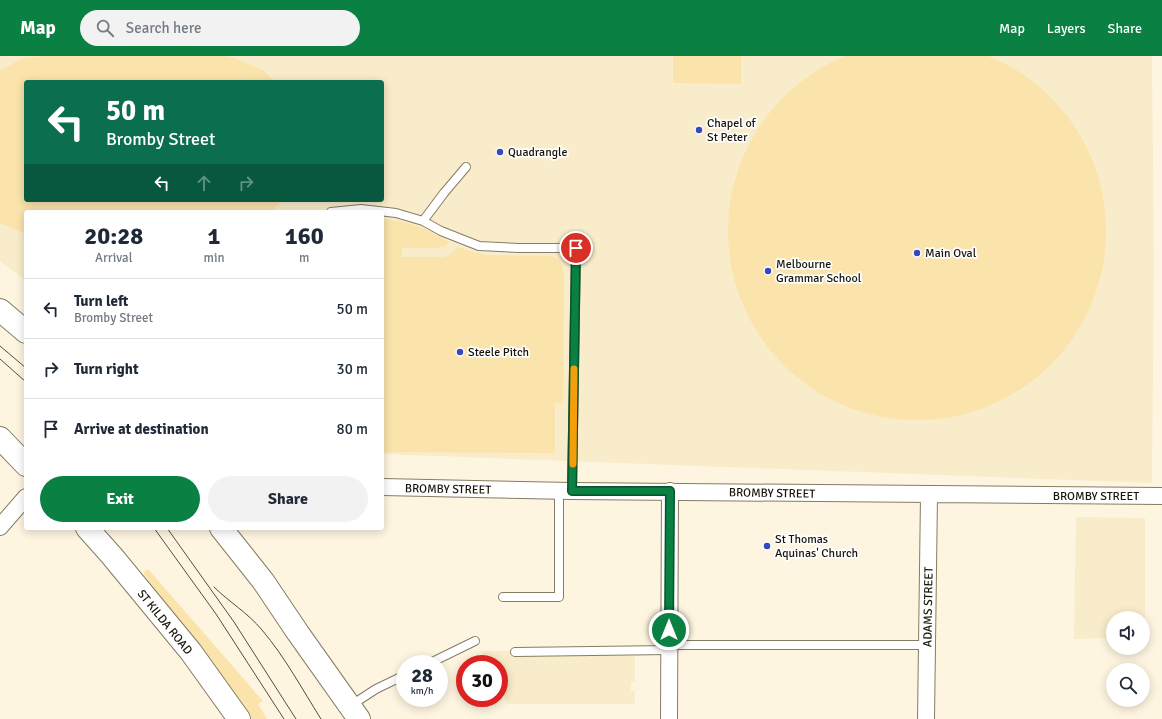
<!DOCTYPE html>
<html lang="en">
<head>
<meta charset="utf-8">
<style>
  :root { --surface:#fff; --page:#f2f2f3; --text:#1f2937; --muted:#747a83; --line:#e0e1e3; --accent:#0b8043 }
  body { margin:0; font-family:Signika,sans-serif; background:var(--page); color:var(--text); height:100vh; display:flex; flex-direction:column; font-size:15px; white-space:nowrap }
  * { box-sizing:border-box; margin:0 }
  p { font-size:13px; color:var(--muted) }
  .icon { flex:none; width:22px; height:22px; fill:none; stroke:currentColor; stroke-width:2; stroke-linecap:round; stroke-linejoin:round }
  .map { position:relative; flex:1; overflow:hidden }
  .panel { position:absolute; left:24px; top:154px; width:360px; height:320px; display:flex; flex-direction:column; background:var(--surface); border-radius:4px; box-shadow:0 2px 10px #0003 }
  .panel>* { flex:none }
  .hud { position:absolute; left:24px; top:24px; width:360px; height:122px; border-radius:4px; box-shadow:0 2px 10px #0003; background:#0b6e4f; color:#fff; overflow:hidden }
  .tools { position:absolute; left:1106px; top:555px; display:grid; gap:8px }
  .tools a { display:grid; place-items:center; width:44px; height:44px; border-radius:50%; background:var(--surface); box-shadow:0 2px 10px #0003; font-size:20px }
  .speed { position:absolute; left:396px; top:599px; display:flex; gap:8px; font-size:20px; font-weight:700; text-align:center }
  .speed>* { display:grid; place-content:center; width:52px; height:52px; border-radius:50%; background:var(--surface); box-shadow:0 2px 10px #0003; line-height:1 }
  .speed small { font-size:10px; font-weight:400 }
  .speed .limit { border:6px solid #d22; background:#fff; color:#111 }
  .pin { position:absolute; display:grid; place-items:center; width:34px; height:34px; color:#fff; margin:-17px; border:2px solid #fff; border-radius:50%; box-shadow:0 1px 4px #0007 }
  .me { position:absolute; width:44px; margin:-22px; rotate:0deg; stroke-linejoin:round; filter:drop-shadow(0 0 3px #0008) }
  .turn { display:flex; align-items:center; gap:14px; height:84px; padding:0 16px; font-size:18px }
  .turn .icon { width:52px; height:52px; stroke-width:2.5 }
  .turn b { display:block; font-size:28px; line-height:34px }
  .lanes { display:flex; align-items:center; height:38px; padding:0 16px; background:#0003; justify-content:center; gap:20px; direction:ltr }
  .lanes .off { opacity:.35 }
  .eta { display:flex; justify-content:space-evenly; align-items:center; height:68px; text-align:center }
  .eta b { font-size:24px; font-weight:800; line-height:28px }
  .cta { display:flex; gap:8px; margin-top:auto; padding:8px 16px }
  .cta a { flex:1; height:46px; border-radius:24px; background:var(--accent); color:#fff; font-size:16px; font-weight:800; line-height:46px; text-align:center }
  .cta a+a { background:var(--page); color:var(--text) }
  ul { padding:0; list-style:none }
  li { display:flex; align-items:center; gap:12px; height:60px; padding:0 16px; border-top:1px solid var(--line) }
  li div { flex:1 }
  li b { display:block; font-size:15px }
  li em { font-style:normal }
  header { display:flex; align-items:center; gap:24px; box-sizing:border-box; height:56px; padding:0 20px; background:var(--accent); color:#fff }
  header strong { font-size:19px }
  nav { display:flex; gap:22px; margin-inline-start:auto; font-size:14px }
  .search { width:280px; height:36px; background:var(--page); display:flex; align-items:center; gap:10px; box-sizing:border-box; padding:0 14px; border-radius:22px; color:var(--muted); font-size:15px }
  .map>svg:first-child { display:block }
  .built { fill:#f9ecca; fill-rule:evenodd }
  .green { fill:#fae4ab }
  .lines { fill:none; stroke-linecap:round; stroke-linejoin:round }
  .service-casing { stroke:#857c64; stroke-width:10 }
  .minor-casing { stroke:#857c64; stroke-width:18 }
  .primary-casing { stroke:#857c64; stroke-width:24 }
  .service { stroke:#fff; stroke-width:8 }
  .minor { stroke:#fff; stroke-width:16 }
  .primary { stroke:#fff; stroke-width:22 }
  .tram { stroke:#534e41; stroke-width:1 }
  .route-casing { stroke:#07532c; stroke-width:10 }
  .route { stroke:#0b8043; stroke-width:7 }
  .slow { stroke:#f59e0b; stroke-width:7 }
  .poi-dot { fill:#344abc; stroke:#fff; stroke-width:1.5 }
  .labels { text-anchor:middle; stroke-width:3.5; stroke-linejoin:round; paint-order:stroke }
  .poi-label { font-size:12px; fill:#18150b; stroke:#fff; text-anchor:start }
  .street-label { font-size:12px; fill:#18150b; stroke:#fff }
</style>
</head>
<body>
<header>
<strong>Map</strong>
<div class="search"><svg class="icon" aria-label="search" viewBox="0 0 24 24"><circle cx="10" cy="10" r="6"/><path d="M15 15l6 6"/></svg>Search here</div>
<nav><a>Map</a><a>Layers</a><a>Share</a></nav>
</header>
<div class="map">
<svg width="1162" height="663" viewBox="0 0 1162 663">
  <rect width="100%" height="100%" fill="#fef5e0"/>
  <path class="built" d="M0,0h1152l2,205 -2,222 -770,-29v-242h-356v69l-26,-20zM26,26h356v118h-356z
    M1076,461l69,1v120h-2v-20h-30v20l-39,1z
    M481,595h29l1,5h124v26h-4v9h4v13h-127l-9,-18v-22h-11z"/>
  <path class="green" d="M728 175a189 189 0 1 1 378 0a189 189 0 1 1-378 0Z
    M40,0h185l9,2 29,12 12,12h-249v118h256l-11,12h-245v22l-26,-11v-152l21,-12z
    M673,0h68v28l-68,-1z
    M382,163c5,1 11,1 16,2 18,3 35,12 51,21l-3,4 -10,2h-34v9h42c7,-2 9,-4 13,-10l16,5 14,3 66,1c10,5 11,12 11,23l-1,124h-8v50l-173,-1z
    M146,514h3l114,131 -5,3 9,15h-15l-9,-14 -87,-112 -12,-19v-2z"/>
  <g class="lines">
    <defs>
      <path id="service" d="M331,156l30,-3 35,4 27,8 18,10 38,15 40,2h57l-4,243
        M423,165l21,-28 22,-26
        M503,541h56v-106
        M669,589h258
        M515,596l154,-2
        M428,608l47,-23
        M350,650l26,-17 29,-14"/>
      <path id="minor" d="M382,431l190,4 590,5
        M0,471l26,-30
        M669,663l1,-228
        M926,663l3,-224"/>
      <path id="primary" d="M0,254l26,22
        M0,382l26,27
        M87,472l25,28 79,96 48,67
        M221,472l42,53 35,52 61,86"/>
    </defs>
    <use href="#service" class="service-casing"/>
    <use href="#minor" class="minor-casing"/>
    <use href="#primary" class="primary-casing"/>
    <use href="#service" class="service"/>
    <use href="#minor" class="minor"/>
    <use href="#primary" class="primary"/>
    <path class="tram" d="M0,290l26,22
      M0,303l26,23
      M154,472l62,86 68,105
      M167,472l67,94 62,97
      M214,531c15,15 34,26 48,43 23,27 40,59 59,89"/>
  </g>
  <g class="lines">
    <defs>
      <path id="route" d="M576,192l-4,243h98l-1,139"/>
    </defs>
    <use href="#route" class="route-casing"/>
    <use href="#route" class="route"/>
    <path class="slow" d="M573,408l1,-95"/>
  </g>
  <g class="poi-dot">
    <circle cx="699" cy="74" r="4"/>
    <circle cx="500" cy="96" r="4"/>
    <circle cx="917" cy="197" r="4"/>
    <circle cx="768" cy="215" r="4"/>
    <circle cx="460" cy="296" r="4"/>
    <circle cx="767" cy="490" r="4"/>
  </g>
  <g class="labels">
    <g class="poi-label">
      <text x="707" y="71">Chapel of<tspan x="707" dy="14">St Peter</tspan></text>
      <text x="508" y="100">Quadrangle</text>
      <text x="925" y="201">Main Oval</text>
      <text x="776" y="212">Melbourne<tspan x="776" dy="14">Grammar School</tspan></text>
      <text x="468" y="300">Steele Pitch</text>
      <text x="775" y="487">St Thomas<tspan x="775" dy="14">Aquinas' Church</tspan></text>
    </g>
    <g class="street-label">
      <text transform="translate(448 433) rotate(1)" y="4">BROMBY STREET</text>
      <text transform="translate(772 437) rotate(1)" y="4">BROMBY STREET</text>
      <text x="1096" y="444">BROMBY STREET</text>
      <text transform="translate(928 551) rotate(-89)" y="4">ADAMS STREET</text>
      <text transform="translate(165 566) rotate(51)" y="4">ST KILDA ROAD</text>
    </g>
  </g>
</svg>
<div class="tools">
<a><svg class="icon" aria-label="sound" viewBox="0 0 24 24"><path d="M4 9h4l5-4v14l-5-4H4zM17 9q2 3 0 6"/></svg></a>
<a><svg class="icon" aria-label="search" viewBox="0 0 24 24"><circle cx="10" cy="10" r="6"/><path d="M15 15l6 6"/></svg></a>
</div>
<div class="speed"><div>28<small>km/h</small></div><div class="limit">30</div></div>
<div class="pin" style="left:576px;top:192px;background:#d93025"><svg class="icon" aria-label="arrive" viewBox="0 0 24 24"><path d="M6 21V4h12l-3 4 3 4H6"/></svg></div>
<svg class="me" style="left:669px;top:574px" viewBox="-20 -20 40 40"><circle r="17" fill="#0b8043" stroke="#fff" stroke-width="3"/><path d="M0-11L8 9 0 5-8 9z" fill="#fff"/></svg>
<div class="hud">
<div class="turn"><svg class="icon" aria-label="left" viewBox="0 0 24 24"><path d="M17 20v-9H6M10 6l-5 5 5 5"/></svg><div><b>50 m</b>Bromby Street</div></div>
<div class="lanes"><svg class="icon" aria-label="left" viewBox="0 0 24 24"><path d="M17 20v-9H6M10 6l-5 5 5 5"/></svg><svg class="icon off" aria-label="ahead" viewBox="0 0 24 24"><path d="M12 20V5M6 11l6-6 6 6"/></svg><svg class="icon off" aria-label="right" viewBox="0 0 24 24"><path d="M7 20v-9h11M14 6l5 5-5 5"/></svg></div>
</div>
<section class="panel">
<div class="eta">
<div><b>20:28</b><p>Arrival</p></div>
<div><b>1</b><p>min</p></div>
<div><b>160</b><p>m</p></div>
</div>
<ul>
<li><svg class="icon" aria-label="left" viewBox="0 0 24 24"><path d="M17 20v-9H6M10 6l-5 5 5 5"/></svg><div><b>Turn left</b><p>Bromby Street</p></div><em>50 m</em></li>
<li><svg class="icon" aria-label="right" viewBox="0 0 24 24"><path d="M7 20v-9h11M14 6l5 5-5 5"/></svg><div><b>Turn right</b></div><em>30 m</em></li>
<li><svg class="icon" aria-label="arrive" viewBox="0 0 24 24"><path d="M6 21V4h12l-3 4 3 4H6"/></svg><div><b>Arrive at destination</b></div><em>80 m</em></li>
</ul>
<div class="cta"><a>Exit</a><a>Share</a></div>
</section>
</div>
</body>
</html>
